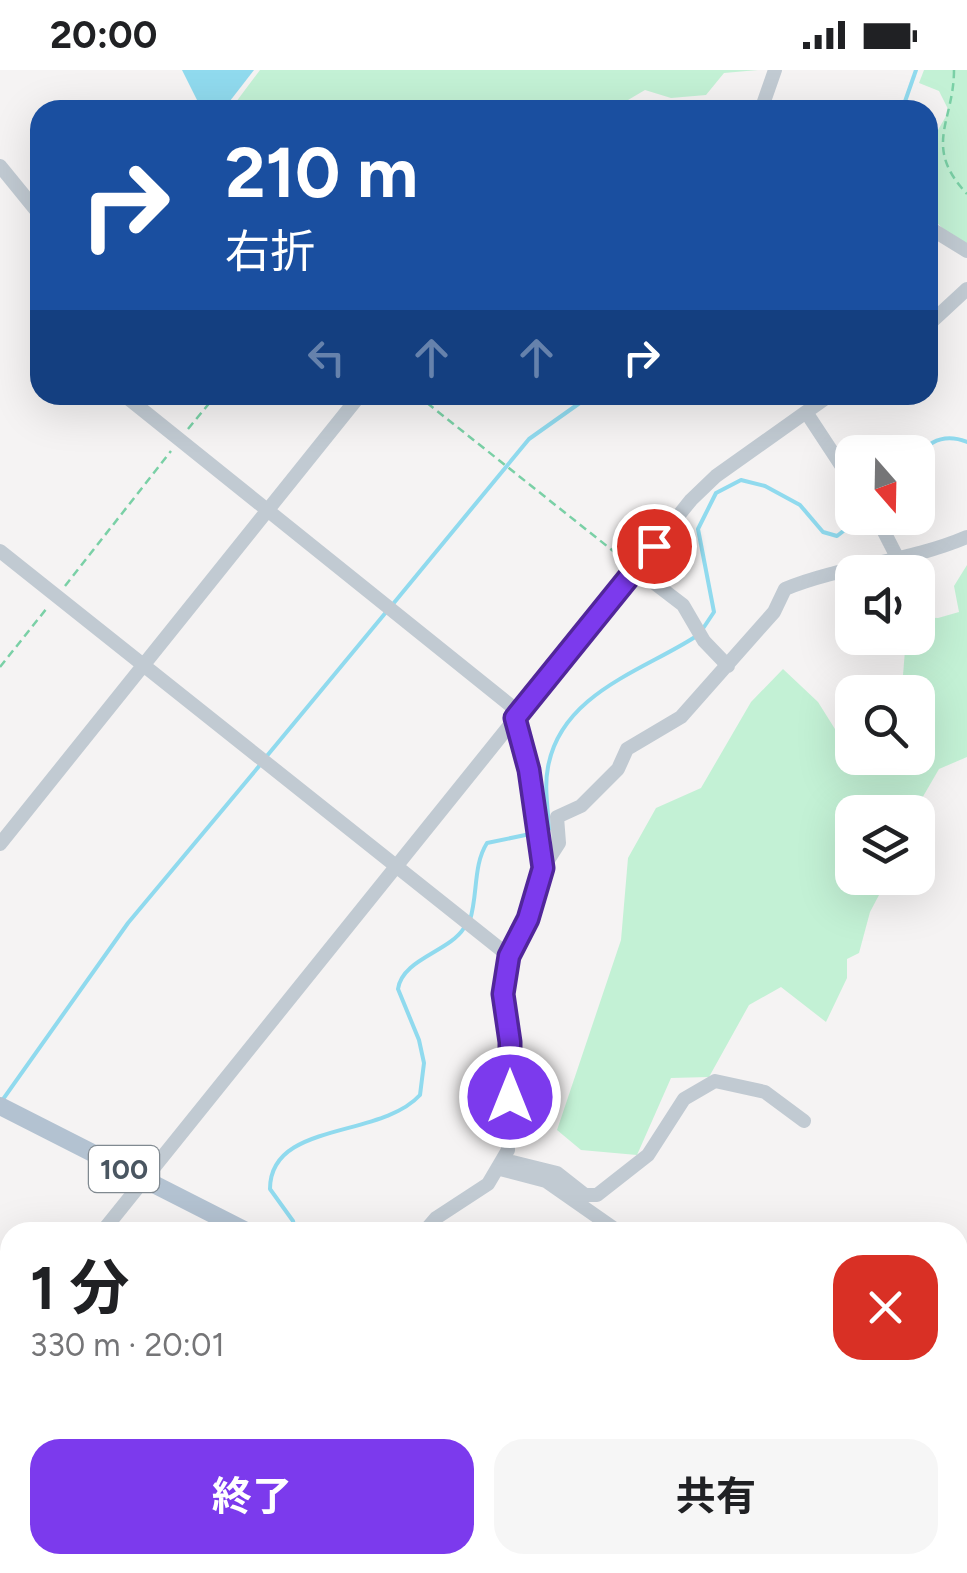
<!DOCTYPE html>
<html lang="ja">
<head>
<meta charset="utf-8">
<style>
  :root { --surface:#fff; --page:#f6f6f6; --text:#202124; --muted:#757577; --accent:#7c3aed }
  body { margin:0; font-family:Figtree,"Noto Sans JP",sans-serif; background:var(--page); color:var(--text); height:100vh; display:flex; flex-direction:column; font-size:38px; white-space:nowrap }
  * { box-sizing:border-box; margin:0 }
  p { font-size:32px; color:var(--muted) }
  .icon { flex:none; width:55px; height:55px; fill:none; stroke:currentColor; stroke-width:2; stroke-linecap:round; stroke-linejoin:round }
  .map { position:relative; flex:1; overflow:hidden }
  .panel { position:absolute; left:0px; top:1152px; width:968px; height:352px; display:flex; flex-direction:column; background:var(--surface); border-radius:30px 30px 0 0; box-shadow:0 10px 40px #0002 }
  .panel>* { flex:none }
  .banner { position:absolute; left:30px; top:30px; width:908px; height:305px; border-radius:30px; box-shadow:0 10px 40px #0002; background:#1a4fa0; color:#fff; overflow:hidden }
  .needle { width:65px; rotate:160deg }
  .fabs { position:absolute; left:835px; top:365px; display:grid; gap:20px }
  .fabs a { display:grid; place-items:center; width:100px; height:100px; border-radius:20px; background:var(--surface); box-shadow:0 10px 40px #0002; font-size:50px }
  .pin { position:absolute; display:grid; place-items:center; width:85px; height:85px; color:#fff; margin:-42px; border:5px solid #fff; border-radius:50%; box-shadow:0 2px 10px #0007 }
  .me { position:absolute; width:110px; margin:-55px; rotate:0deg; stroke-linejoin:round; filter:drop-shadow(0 0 8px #0008) }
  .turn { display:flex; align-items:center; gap:35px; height:210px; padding:0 30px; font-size:45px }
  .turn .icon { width:130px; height:130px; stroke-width:2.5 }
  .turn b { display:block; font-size:70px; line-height:85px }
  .lanes { display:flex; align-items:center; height:95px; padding:0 30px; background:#0003; justify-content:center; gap:50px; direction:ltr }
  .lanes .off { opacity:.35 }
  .round { display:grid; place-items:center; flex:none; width:105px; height:105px; border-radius:30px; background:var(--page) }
  .overview { display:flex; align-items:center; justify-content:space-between; height:170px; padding:0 30px }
  h1 { font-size:60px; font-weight:700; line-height:75px }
  .primary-button { display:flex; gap:20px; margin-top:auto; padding:20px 30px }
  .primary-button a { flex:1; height:115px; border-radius:30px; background:var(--accent); color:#fff; font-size:40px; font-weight:700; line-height:115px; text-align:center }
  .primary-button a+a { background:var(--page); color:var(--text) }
  .status { display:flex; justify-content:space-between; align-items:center; height:70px; padding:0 50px; background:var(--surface); direction:ltr }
  .status svg { height:28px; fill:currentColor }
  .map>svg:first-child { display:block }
  .green { fill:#c3f1d5 }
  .water { fill:#90daee }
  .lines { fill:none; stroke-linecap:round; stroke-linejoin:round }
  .stream { stroke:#90daee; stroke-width:4 }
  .path { stroke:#7ad0a6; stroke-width:2.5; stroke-dasharray:8 5; stroke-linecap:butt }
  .minor { stroke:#c1cad2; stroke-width:14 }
  .major { stroke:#b3c2d1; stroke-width:18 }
  .route-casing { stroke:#51269a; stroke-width:25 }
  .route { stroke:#7c3aed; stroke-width:18 }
  .labels { text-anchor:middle; stroke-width:8; stroke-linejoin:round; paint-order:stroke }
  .shield { fill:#fff; stroke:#808990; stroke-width:2.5 }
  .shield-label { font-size:28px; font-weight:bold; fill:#4a5661 }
</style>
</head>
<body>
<div class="status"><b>20:00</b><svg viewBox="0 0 49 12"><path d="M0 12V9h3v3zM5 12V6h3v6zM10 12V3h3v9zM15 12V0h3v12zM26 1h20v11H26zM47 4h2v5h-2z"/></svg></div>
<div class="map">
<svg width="967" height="1503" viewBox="0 0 967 1503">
  <rect width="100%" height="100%" fill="#f5f3f3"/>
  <path class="green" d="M260,0h498l-34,3 -18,22 -35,3 -26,-8 -34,20h-381z
    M924,0h43v180l-39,-35v-82l10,-3 11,-19 -10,-20 -20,-8z
    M967,495v192l-28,12 -25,43h-62v66h36l-18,34 -11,41 -12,6v19l-21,44 -45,-35 -32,18 -40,72 -38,1 -34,77 -56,-5 -24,-20 64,-190 7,-82 28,-50 45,-20 50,-86 32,-33 35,33 22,35h12v21h66v-66h-29l14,-17 3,-37h12v-21l20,1 21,-6 -5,-26z
    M967,1233v163l-9,-7v-153z
    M242,1495h282l14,8h-306l-2,-5z"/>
  <path class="water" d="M182,0h72l-31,40h-21z"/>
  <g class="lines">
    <path class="stream" d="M902,40l14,-40
      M918,386c13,-17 29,-22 49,-14
      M393,534l136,-165 62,-44
      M702,560l12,-18 -16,-83 18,-36 25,-13 24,6 35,19 23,27 14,4 23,-18
      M266,687l121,-146
      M544,760l5,-1c-1,-21 -5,-42 -1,-62 13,-73 94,-96 147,-130
      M470,850c8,-26 3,-55 17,-77l48,-10
      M1,1032l127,-179 132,-158
      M296,1162l-3,-11 -23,-32c0,-68 110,-50 150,-94l4,-32 -5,-23 -21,-51c4,-30 51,-37 66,-61
      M0,1447l10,-20
      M0,1480l10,-2
      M155,1495l12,8"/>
    <path class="path" d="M954,0c0,52 -32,76 13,124
      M417,325l210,167
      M188,359l28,-34
      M65,516l106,-135
      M0,597l47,-59
      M0,1183l10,6
      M0,1474l10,-18"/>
    <path class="minor" d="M761,40l14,-40
      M0,96l40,49
      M928,157l39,24
      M928,255l39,-36
      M124,325l396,318
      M806,342l46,70
      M877,448l20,39
      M0,481l509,405
      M636,499l47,36 21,36 24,25
      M515,648l14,52 14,98
      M0,774l360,-449
      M504,1090l53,13 28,22h12l51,-40 36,-56 31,-18 50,11 39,29
      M500,1099l46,12 73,51
      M102,1162l589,-732 25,-24 114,-81
      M424,1162l12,-14 52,-34 20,-34 2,-108 -7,-48 6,-38 19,-37 15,-51 16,-25 -2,-26 24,-11 37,-37 9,-20 54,-32 93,-105 11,-23c59,-24 124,-27 182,-52
      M0,1281l10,-9
      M0,1406l10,4
      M958,1445l9,-1
      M134,1495l1,8
      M627,1503l4,-8
      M849,1503l4,-8"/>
    <path class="major" d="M0,1036l248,126
      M720,1495l16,8"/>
  </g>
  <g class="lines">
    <defs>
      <path id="route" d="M510,1027v-55l-7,-48 6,-38 19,-37 15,-51 -14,-98 -14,-52 139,-172"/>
    </defs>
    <use href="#route" class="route-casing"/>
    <use href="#route" class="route"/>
  </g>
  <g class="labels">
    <rect class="shield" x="89" y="1076" width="70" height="46" rx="8"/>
    <g class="shield-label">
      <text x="124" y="1109">100</text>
    </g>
  </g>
</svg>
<div class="fabs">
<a><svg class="needle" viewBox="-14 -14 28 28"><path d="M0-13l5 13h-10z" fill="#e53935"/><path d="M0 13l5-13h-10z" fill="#757577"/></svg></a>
<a><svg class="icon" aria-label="sound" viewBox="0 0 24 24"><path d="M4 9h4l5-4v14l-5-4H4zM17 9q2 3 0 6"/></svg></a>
<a><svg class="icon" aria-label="search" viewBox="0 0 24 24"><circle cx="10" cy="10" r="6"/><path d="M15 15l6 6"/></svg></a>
<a><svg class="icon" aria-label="layers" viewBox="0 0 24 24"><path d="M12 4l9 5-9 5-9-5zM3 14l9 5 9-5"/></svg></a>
</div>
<div class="pin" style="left:654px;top:476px;background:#d93025"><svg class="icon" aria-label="arrive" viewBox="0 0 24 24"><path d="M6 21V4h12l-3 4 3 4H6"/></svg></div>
<svg class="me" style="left:510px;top:1027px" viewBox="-20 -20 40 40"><circle r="17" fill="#7c3aed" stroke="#fff" stroke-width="3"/><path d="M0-11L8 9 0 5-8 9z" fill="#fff"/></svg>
<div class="banner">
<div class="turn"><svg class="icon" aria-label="right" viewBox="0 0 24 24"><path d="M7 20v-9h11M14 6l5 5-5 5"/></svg><div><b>210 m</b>右折</div></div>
<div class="lanes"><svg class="icon off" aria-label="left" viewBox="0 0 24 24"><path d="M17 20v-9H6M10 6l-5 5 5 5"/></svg><svg class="icon off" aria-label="ahead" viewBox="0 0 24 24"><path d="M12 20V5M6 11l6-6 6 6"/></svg><svg class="icon off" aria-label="ahead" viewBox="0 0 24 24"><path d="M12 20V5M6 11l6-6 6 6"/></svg><svg class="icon" aria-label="right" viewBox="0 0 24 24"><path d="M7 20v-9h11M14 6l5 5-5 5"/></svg></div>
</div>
<section class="panel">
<div class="overview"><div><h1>1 分</h1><p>330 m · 20:01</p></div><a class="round" style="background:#d93025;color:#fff"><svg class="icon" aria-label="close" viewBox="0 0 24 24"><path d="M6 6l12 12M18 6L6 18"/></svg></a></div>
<div class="primary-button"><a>終了</a><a>共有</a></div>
</section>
</div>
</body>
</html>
